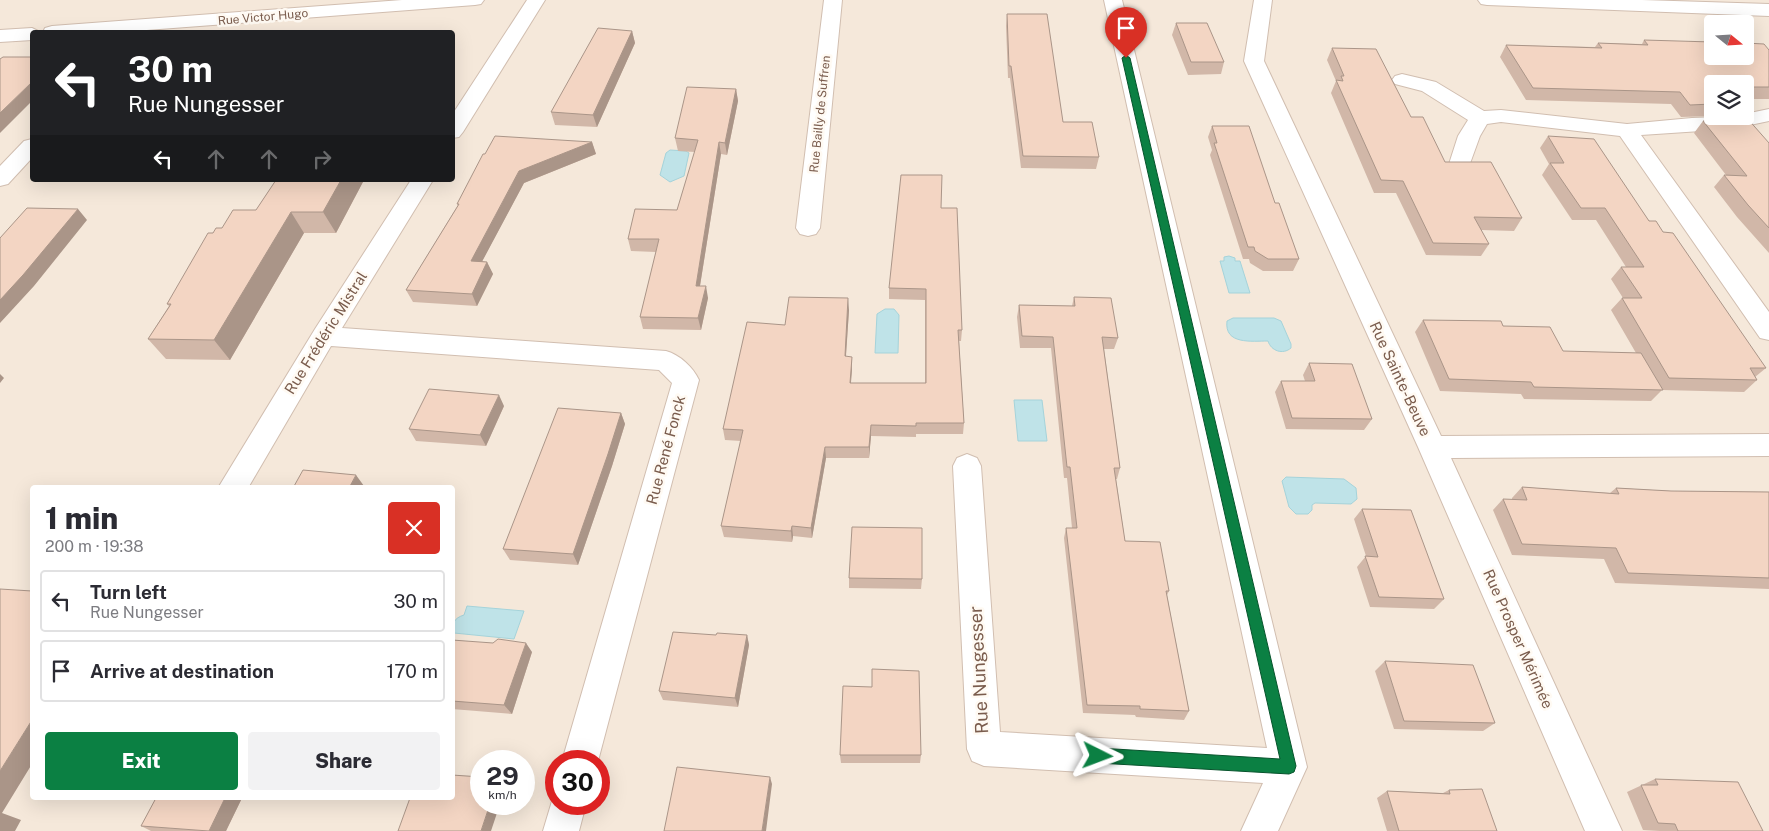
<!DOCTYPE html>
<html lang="en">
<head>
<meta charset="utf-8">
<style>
  :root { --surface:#fff; --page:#f2f2f3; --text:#2b2b33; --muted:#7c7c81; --line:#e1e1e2; --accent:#0b8043 }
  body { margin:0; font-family:"Public Sans",sans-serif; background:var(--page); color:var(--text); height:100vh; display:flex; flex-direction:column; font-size:19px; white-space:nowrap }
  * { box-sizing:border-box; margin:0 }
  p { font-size:16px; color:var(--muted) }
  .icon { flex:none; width:28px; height:28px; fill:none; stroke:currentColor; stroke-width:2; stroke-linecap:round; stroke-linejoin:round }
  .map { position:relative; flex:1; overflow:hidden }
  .side { position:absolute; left:30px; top:485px; width:425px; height:315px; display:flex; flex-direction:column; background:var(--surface); border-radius:5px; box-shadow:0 5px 20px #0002 }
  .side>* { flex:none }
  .top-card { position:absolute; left:30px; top:30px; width:425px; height:152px; border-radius:5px; box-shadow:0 5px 20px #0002; background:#202124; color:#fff; overflow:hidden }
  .needle { width:32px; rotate:108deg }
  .buttons { position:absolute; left:1704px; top:15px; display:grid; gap:10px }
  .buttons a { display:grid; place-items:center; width:50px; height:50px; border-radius:5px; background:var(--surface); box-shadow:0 5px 20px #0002; font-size:25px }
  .speed { position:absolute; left:470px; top:750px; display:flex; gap:10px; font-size:25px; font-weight:700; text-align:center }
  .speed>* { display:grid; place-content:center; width:65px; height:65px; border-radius:50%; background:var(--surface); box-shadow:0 5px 20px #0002; line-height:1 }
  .speed small { font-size:12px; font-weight:400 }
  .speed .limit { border:8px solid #d22; background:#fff; color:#111 }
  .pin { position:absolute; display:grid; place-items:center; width:42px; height:42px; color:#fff; margin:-51px -21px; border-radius:50% 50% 50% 0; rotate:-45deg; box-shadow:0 0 5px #0007 }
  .pin .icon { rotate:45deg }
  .me { position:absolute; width:55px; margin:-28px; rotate:93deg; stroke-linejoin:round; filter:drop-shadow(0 0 4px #0008) }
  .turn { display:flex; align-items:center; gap:18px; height:105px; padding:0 15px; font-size:22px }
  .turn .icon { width:65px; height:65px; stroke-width:2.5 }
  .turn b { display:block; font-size:35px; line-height:42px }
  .lanes { display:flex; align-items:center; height:48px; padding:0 15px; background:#0003; justify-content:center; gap:25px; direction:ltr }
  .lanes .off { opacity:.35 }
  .round { display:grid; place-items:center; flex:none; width:52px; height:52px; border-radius:5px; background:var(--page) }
  .headline { display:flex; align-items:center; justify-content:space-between; height:85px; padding:0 15px }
  h1 { font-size:30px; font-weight:800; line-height:38px }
  .cta { display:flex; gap:10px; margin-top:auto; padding:10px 15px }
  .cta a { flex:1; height:58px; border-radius:5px; background:var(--accent); color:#fff; font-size:20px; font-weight:800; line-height:58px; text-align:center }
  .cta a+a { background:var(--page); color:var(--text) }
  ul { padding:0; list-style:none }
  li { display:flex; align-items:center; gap:15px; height:62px; margin:0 10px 8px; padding:0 5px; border:2px solid var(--line); border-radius:5px }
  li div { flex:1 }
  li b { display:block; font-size:19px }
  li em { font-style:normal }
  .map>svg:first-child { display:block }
  .residential { fill:#f5e8da; fill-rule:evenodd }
  .water { fill:#bfe3e8; stroke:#a5d3da }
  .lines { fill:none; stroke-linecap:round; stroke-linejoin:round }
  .minor-casing { stroke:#d1beb0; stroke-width:2 }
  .tertiary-casing { stroke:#d1beb0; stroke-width:2 }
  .minor { fill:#fff; fill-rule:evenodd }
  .tertiary { fill:#fff; fill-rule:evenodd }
  .wall { fill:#d1b7a8 }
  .shaded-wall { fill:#aa9588 }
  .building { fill:#f3d5c3; stroke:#aa9588 }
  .route { fill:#0b8043; stroke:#07532c }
  .labels { text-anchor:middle; stroke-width:5; stroke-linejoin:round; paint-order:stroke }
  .far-street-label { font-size:12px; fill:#7a5c4d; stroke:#fffaf3 }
  .street-label { font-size:15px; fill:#7a5c4d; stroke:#fffaf3 }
  .near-street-label { font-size:18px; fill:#7a5c4d; stroke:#fffaf3 }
</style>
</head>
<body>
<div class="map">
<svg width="1769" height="831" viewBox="0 0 1769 831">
  <rect width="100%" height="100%" fill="#fdf6ec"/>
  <path class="residential" d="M0,0h1769v831h-1769zM1712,24h33v32h-33zM32,32h420v148h-420zM1712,84h33v32h-33zM32,488h420v310h-420zM481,761h43v43h-43zM556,761h43v43h-43z"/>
  <path class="water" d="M670,150l16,1 3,2 -5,23 -14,6 -10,-7 6,-22z
    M1229,256l6,2v3h5l10,32h-21l-9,-32h4v-4z
    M885,309h9l5,6 -1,38h-23l2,-39z
    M1233,318h41l7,3 10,23v4c-8,7 -20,3 -23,-7 -16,0 -44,4 -41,-20z
    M1014,400h28l5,41h-29z
    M1286,477l58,2 12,9 1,11 -6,5 -36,-1 -3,2v5l-4,4h-12l-7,-7 -7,-26z
    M467,606l57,5 -10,28 -60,-6c-3,-9 0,-15 10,-18z"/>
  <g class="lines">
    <defs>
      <path id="minor" d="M527,0h18l-82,132 -4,5 -7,1v-23z
        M824,0h18l-22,228 -4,6 -8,2 -8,-2 -4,-6z
        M1104,0h18l185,767 -29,64h-37l22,-48 -279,-17 -12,-5 -5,-12 -14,-283 4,-8 10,-4 10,4 4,8 19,266 267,16z
        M1254,0h18l-8,61 177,375 328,-2v22l-318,2 171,373h-37l-167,-384 -174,-386z
        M1402,74l34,8 48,29 17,-1 126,14 65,-6 53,-2v-2l24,-5v12l-38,8 -90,6 128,177v28l-9,-2 -140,-202 -119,-14 -14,2 -7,12 -12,33 -8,2 -8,-2 -3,-5 9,-28 10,-16 -46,-29 -27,-7 -3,-4 3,-4z
        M32,139v19l-24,26 -8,2v-20l24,-25z
        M411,180h22l-91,148 324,23c14,4 27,16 33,29l-101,381h-36l110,-378 -13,-13 -328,-24 -83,142h-30l97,-159z
        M555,791l1,13h30l-7,27h-36z"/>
      <path id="tertiary" d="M402,0h82l-3,4 -6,1 -355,27h-77l2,-4 7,-2z
        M1478,0h164l127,4v12l-282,-11 -6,-1z
        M32,28l8,4h-8v8l-32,2v-12z"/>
    </defs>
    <use href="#minor" class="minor-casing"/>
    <use href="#tertiary" class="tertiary-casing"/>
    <use href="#minor" class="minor"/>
    <use href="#tertiary" class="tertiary"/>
  </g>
  <path class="wall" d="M1007,14l56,108 36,35 -3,12 -75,-1 -11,-90h-2l-2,-52z
    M1176,23l48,39 -3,12 -33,1 -16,-40z
    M632,31l3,12 -38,84 -42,-2 -4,-13z
    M1644,40l125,10v49h-24v-15h-33v32l-31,1 -10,-13 -145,-4 -26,-43 6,-12 89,2 3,-4 44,1z
    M1332,48l79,69 34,45 77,56 -8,13 -33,-1 8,14 -8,12 -55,-1 -30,-62h-22l-43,-100 5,-12 -9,-21z
    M736,89l2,12 -11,54 -6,-1 -21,132 8,12 -7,32 -58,-1 -3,-12 16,-65 -25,-1 -3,-12 49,-29 18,-58 -17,-1 -3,-13z
    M1703,121l66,22v110l-32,-36 -23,-30 10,-12h2l-32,-42z
    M1212,126l63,77 24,56 -6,12h-30l-13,-8 -1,-4h-6l-33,-104 2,-5 -4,-13z
    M1548,136l115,96 103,136 -11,9 2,3 -13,12 -82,-2 -11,11 -127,-2 -3,-5 -81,-3 -25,-59 8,-12 80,6 60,25 73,2 -25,-43 11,-12h1l-12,-19 10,-12h5l-30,-47h-24l-30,-45 7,-11 -9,-16z
    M592,142l4,12 -72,29 -42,78 5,1 6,12 -16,32 -64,-4 -7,-12 52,-85 -1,-1 28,-50z
    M364,180l-28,53h-32l-74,127 -64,-1 -18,-20 21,-33 -2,-2 46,-71 9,-5 34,-18z
    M941,208l21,122 -1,11h-2l5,82 -1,11h-47v3l-45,-1 -2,22h-43l-14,80 -19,-2 -1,6 -68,-5 -3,-11 20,-85 -16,-1 -2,-11 62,-104 64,-15 -3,47h6v11l-1,15h74v-83l-36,-1v-11z
    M1074,297l44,41 -4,11h-10l16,119 -3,11h-1l9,62 44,50 -2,4 22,116 -5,9 -48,-3 -1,-2 -52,-2 -19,-175 2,-10h6l-5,-50h-3l-13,-130h-31l-3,-31 2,-12 53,1z
    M1309,363l63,56 -8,11 -78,-1 -11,-37 6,-11h24l-2,-6z
    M504,406l-18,40 -70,-5 -7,-12z
    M621,413l4,11 -13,42 -34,99 -68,-5 -7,-11z
    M1522,487l88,6 6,-5 55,3 98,1v97l-154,-6 -11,-24 -92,-4 -19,-45 10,-11 9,1v-2z
    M1362,509l82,90 -10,10 -64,-2 -13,-40 9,-11 -12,-37z
    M849,578l73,1 -1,10 -72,-1z
    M716,635h31l2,10 -11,62 -75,-7 -4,-9z
    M452,640l80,12 -20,62 -60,-5z
    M1385,661l110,62 -12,8 -89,-2 -19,-58z
    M872,687l49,68 -1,8h-79l-1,-8z
    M1655,779l108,52h-103l-17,-1 -16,-38z
    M1449,790l48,41h-110l-10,-33 10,-7 56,2z
    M156,798h86l-16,33h-75l-10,-5z"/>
  <path class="shaded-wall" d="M632,31l3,12 -38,84 -4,-12z
    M32,82v19l-32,32v-20z
    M736,89l2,12 -11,54 -2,-12z
    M592,142l4,12 -72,29 -48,90 -5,-12 48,-90z
    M719,142l2,12 -23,144 -2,-12z
    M341,180h23l-28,53 -13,-21z
    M78,209l9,11 -53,66 -34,37v-23z
    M291,212l13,21 -74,127 -16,-20z
    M487,262l6,12 -16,32 -5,-12z
    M706,286l2,12 -7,32 -3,-12z
    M848,298l1,12 -4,58v-12z
    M852,357v11l-2,26v-11z
    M0,374l4,4 -4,5z
    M499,395l5,11 -18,40 -6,-11z
    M621,413l4,11 -13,42 -34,99 -5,-11z
    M871,425v11l-2,22v-11z
    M825,447l1,11 -14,80 -1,-10z
    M356,475l8,11v2h-15z
    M792,526l1,10 -1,6 -1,-11z
    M747,635l2,10 -11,62 -3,-9z
    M526,643l6,9 -20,62 -8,-9z
    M32,720v44l-30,49 19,7 -6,11h-15v-60z
    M770,777l2,7 -6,47h-4z
    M225,798h17l-16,33h-17z
    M490,804h10l-9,27h-10z"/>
  <path class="building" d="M1007,14h40l16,108h29l7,35 -76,-1 -12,-90h-2z
    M1176,23h31l17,39h-33z
    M598,28l34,3 -39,84 -42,-3z
    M1644,40l68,2v14h33v-13l19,1 5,6v37h-24v-3h-33v20l-22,1 -10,-13 -147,-4 -27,-43 96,3 -4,-5 50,2z
    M1332,48l44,1 35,68h12l22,45h46l31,56 -48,-1 15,27 -56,-1 -30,-62 -22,-1 -45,-100 7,1 -2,-5h3z
    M3,57h29v25l-32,31v-54z
    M687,87l49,2 -11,54 -6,-1 -23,144h10l-8,32 -58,-1 19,-78h-31l7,-30 42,1 21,-70 -23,-2z
    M1747,118l22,25v85l-21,-23 -24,-30 23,1 -44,-55z
    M1212,126h37l26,77h4l20,56h-31l-13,-8 -1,-4h-6l-34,-104h3z
    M495,136l97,6 -73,29 -48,90 16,1 -15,32 -66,-4 53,-86h-2l26,-50h2z
    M1548,136l46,3 55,82h7l7,11 10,1 93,135h-16l7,12 -88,-2 -47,-80h20l-21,-31h23l-39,-59h-24l-31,-45h14z
    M901,175h41l-1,33h16l5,122h-4l6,93h-48v3l-45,-1 -2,22h-44l-14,81 -19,-2 -1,5 -70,-5 22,-96 -20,-1 24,-107 38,3 4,-28 59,1 -3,58 7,1 -2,26h76v-94l-37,-1z
    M276,180h65l-18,32h-32l-77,128 -66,-1 23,-35h-4l41,-71h5l3,-5h6l11,-18h23z
    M27,208l51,1 -55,66 -23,25v-62z
    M1074,297l37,1 7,40 -16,-1 18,131h-6l11,73 35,1 9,49h-3l23,120 -49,-2v-3l-53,-1 -21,-177h11l-7,-61h-3l-14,-130 -31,-1 -3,-31 56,1z
    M1423,320l78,1 2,5 47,1 13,24 78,2 22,37 -129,-3 -3,-5 -82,-3z
    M1309,363l43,1 20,55 -80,-1 -11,-37h34z
    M429,389l70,6 -19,40 -71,-6z
    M558,408l63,5 -13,41 -35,100 -70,-5z
    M303,470l53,5 -7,13h-56z
    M1522,487l97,7 -3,-6 55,3 98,1v86l-141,-5 -12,-25 -94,-4 -19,-45 24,1z
    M1362,509l49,1 33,89 -65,-2 -14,-41 13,1z
    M852,527l70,1v51l-73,-1z
    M0,589l32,2v129l-32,51z
    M673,632l43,3 1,-2 30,2 -12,63 -76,-7z
    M498,639l28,4 -22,62 -52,-4v-61l41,3z
    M1385,661l88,4 22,58 -91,-2z
    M872,669l47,2 2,84h-81l3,-69 29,1z
    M677,767l93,10 -8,54h-98z
    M452,775l29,2v27h9l-9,27h-83l12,-33h42z
    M1655,779l83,3 25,49h-85l-3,-7 -17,-1 -17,-38h17z
    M1482,789l15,42h-98l-12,-40 63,3 -1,-4z
    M156,798h69l-16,33 -68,-5z"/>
  <path class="route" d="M1126,55l4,3 166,708 -2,6 -5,2 -191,-11 -5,-2 -2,-5 2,-6 5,-2 182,11 -158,-701z"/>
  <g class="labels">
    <g class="far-street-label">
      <text transform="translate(263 17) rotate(-5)" y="4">Rue Victor Hugo</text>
      <text transform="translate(820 114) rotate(-84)" y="4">Rue Bailly de Suffren</text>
    </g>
    <g class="street-label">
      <text transform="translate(326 333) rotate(-58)" y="5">Rue Frédéric Mistral</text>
      <text transform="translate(1400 379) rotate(65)" y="5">Rue Sainte-Beuve</text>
      <text transform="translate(666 450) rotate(-75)" y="5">Rue René Fonck</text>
      <text transform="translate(1518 639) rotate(66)" y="5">Rue Prosper Mérimée</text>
    </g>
    <g class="near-street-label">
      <text transform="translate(979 670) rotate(-93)" y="6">Rue Nungesser</text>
    </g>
  </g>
</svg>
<div class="buttons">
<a><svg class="needle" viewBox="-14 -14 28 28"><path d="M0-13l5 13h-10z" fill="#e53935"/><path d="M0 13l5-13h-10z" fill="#7c7c81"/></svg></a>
<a><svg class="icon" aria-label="layers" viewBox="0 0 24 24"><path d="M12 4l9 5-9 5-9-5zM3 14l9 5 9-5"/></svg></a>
</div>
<div class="speed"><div>29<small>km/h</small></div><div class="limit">30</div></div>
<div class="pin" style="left:1126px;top:58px;background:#d93025"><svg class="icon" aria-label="arrive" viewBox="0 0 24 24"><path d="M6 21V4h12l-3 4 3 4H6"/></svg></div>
<svg class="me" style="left:1098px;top:756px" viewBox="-20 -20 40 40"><path d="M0-17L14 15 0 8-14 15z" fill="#0b8043" stroke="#fff" stroke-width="4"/></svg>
<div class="top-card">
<div class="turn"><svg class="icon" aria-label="left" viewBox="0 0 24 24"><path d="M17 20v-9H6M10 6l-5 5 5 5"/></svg><div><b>30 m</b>Rue Nungesser</div></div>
<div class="lanes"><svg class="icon" aria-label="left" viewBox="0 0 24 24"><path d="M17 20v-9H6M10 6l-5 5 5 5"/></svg><svg class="icon off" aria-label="ahead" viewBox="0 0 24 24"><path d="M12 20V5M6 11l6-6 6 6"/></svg><svg class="icon off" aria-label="ahead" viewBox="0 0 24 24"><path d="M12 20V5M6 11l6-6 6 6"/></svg><svg class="icon off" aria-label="right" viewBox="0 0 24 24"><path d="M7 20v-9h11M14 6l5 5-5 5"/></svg></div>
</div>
<section class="side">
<div class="headline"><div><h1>1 min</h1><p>200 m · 19:38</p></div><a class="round" style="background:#d93025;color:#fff"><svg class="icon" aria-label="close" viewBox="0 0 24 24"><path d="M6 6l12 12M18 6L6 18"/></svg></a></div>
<ul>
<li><svg class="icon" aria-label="left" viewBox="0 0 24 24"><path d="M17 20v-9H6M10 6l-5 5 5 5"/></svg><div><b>Turn left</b><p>Rue Nungesser</p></div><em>30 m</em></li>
<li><svg class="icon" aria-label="arrive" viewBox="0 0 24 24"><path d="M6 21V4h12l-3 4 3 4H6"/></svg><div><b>Arrive at destination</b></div><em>170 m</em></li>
</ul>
<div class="cta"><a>Exit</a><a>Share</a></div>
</section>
</div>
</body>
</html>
